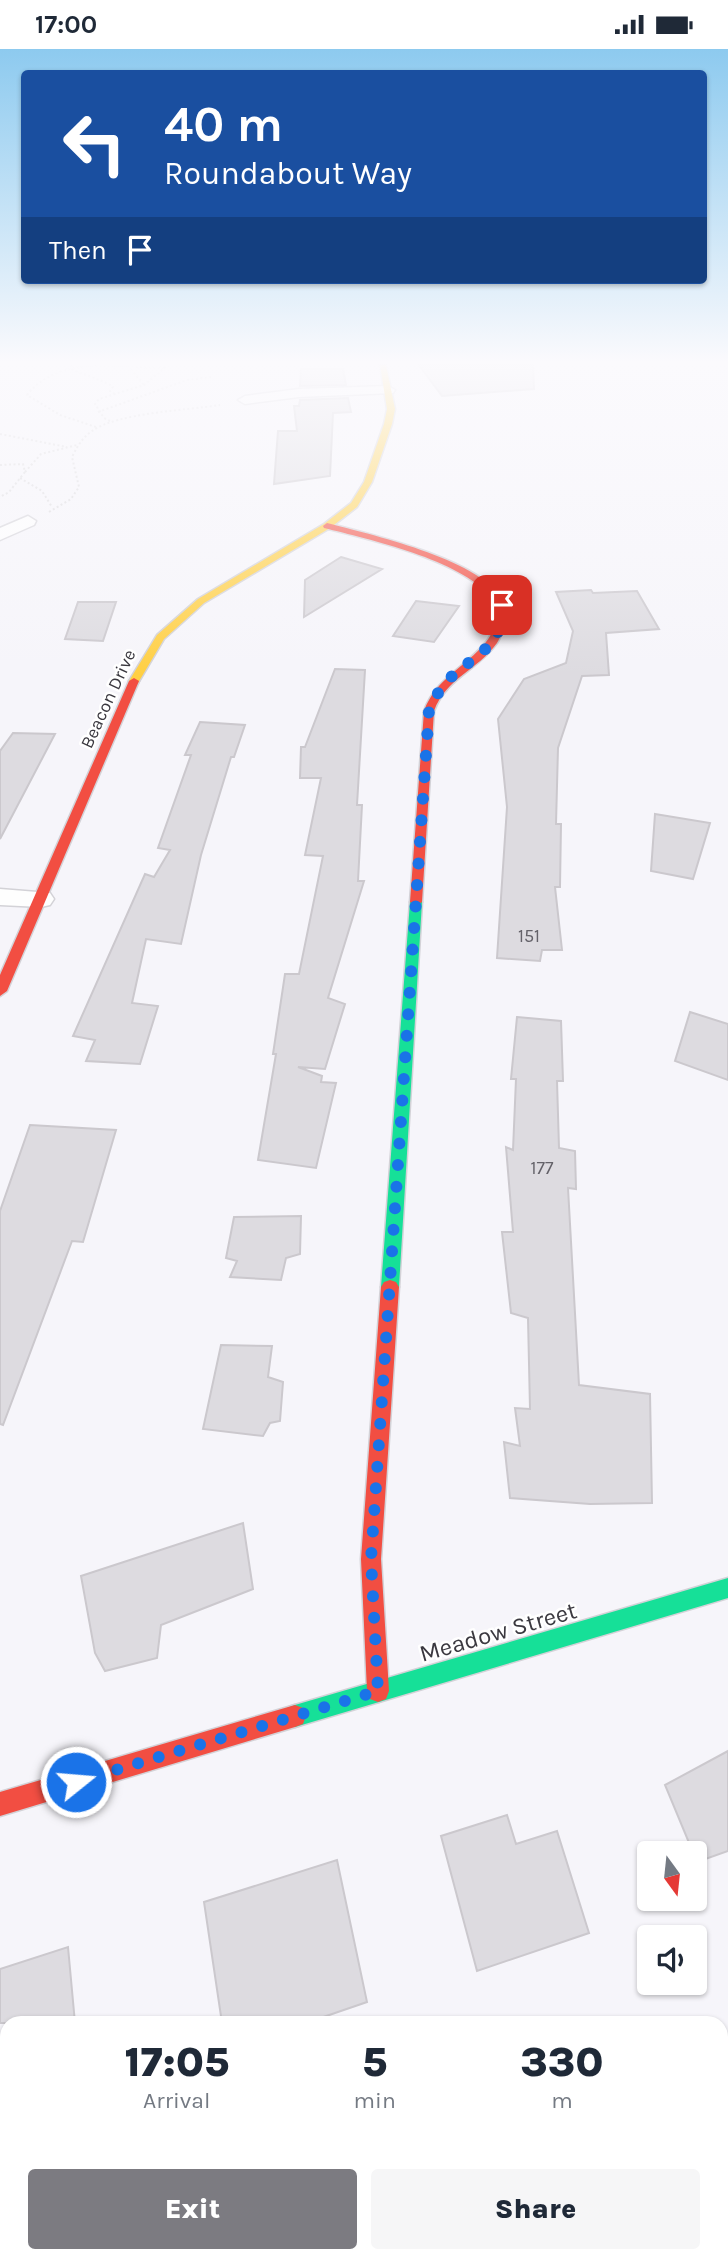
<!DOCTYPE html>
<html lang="en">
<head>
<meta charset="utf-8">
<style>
  :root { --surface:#fff; --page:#f6f6f7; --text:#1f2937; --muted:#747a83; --accent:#7c7b81 }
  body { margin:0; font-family:Karla,sans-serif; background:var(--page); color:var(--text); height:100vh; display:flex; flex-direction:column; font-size:26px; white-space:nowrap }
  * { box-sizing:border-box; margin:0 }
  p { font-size:23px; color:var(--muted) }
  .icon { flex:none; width:38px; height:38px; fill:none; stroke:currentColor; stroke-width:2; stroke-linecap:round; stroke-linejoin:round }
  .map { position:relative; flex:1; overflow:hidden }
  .panel { position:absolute; left:0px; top:1967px; width:728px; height:247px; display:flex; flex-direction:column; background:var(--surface); border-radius:21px 21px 0 0; box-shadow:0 2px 5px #0004 }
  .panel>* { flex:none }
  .top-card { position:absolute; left:21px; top:21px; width:686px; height:214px; border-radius:7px; box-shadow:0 2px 5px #0004; background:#1a4fa0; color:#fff; overflow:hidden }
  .needle { width:46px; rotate:165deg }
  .fabs { position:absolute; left:637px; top:1792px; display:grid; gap:14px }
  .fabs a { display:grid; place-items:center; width:70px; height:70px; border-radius:7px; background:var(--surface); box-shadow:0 2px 5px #0004; font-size:35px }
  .pin { position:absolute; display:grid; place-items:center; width:60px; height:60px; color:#fff; margin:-30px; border-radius:14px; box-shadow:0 4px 10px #0006 }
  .me { position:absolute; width:77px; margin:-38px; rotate:73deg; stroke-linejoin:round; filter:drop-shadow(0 0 5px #0008) }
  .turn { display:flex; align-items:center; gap:24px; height:147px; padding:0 28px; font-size:32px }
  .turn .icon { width:91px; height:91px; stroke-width:2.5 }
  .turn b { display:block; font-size:49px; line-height:60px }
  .then { display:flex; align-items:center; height:66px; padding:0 28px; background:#0003; gap:14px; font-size:26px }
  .eta { display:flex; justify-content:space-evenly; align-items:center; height:119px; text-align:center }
  .eta b { font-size:42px; font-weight:800; line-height:49px }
  .primary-button { display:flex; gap:14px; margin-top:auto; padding:14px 28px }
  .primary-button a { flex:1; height:80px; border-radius:7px; background:var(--accent); color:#fff; font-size:28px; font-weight:800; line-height:80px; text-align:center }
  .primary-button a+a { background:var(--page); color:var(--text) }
  .status { display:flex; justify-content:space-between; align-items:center; height:49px; padding:0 35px; background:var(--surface); direction:ltr }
  .status svg { height:19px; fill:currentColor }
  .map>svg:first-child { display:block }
  .building { fill:#dddbe0; stroke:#cbc8cd; stroke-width:2 }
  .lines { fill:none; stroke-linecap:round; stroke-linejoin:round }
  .street-casing { stroke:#d3d2d7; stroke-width:3 }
  .fast-casing { stroke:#d3d2d7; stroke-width:3 }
  .slow-casing { stroke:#d3d2d7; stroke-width:3 }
  .jam-casing { stroke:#d3d2d7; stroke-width:3 }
  .path { stroke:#dad9db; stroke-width:2; stroke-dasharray:2 2.5; stroke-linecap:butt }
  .street { fill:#fefefe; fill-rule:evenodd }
  .fast { fill:#16e098; fill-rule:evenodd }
  .slow { fill:#ffcf43; fill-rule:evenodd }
  .jam { fill:#f24e42; fill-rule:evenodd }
  .route { stroke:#1a73e8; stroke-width:12; stroke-dasharray:0 21.6 }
  .labels { text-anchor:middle; stroke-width:5; stroke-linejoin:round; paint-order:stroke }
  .far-street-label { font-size:18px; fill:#3b3940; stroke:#fff }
  .number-label { font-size:18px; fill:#646269 }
  .near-street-label { font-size:24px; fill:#3b3940; stroke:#fff }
</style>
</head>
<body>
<div class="status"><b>17:00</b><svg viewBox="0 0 49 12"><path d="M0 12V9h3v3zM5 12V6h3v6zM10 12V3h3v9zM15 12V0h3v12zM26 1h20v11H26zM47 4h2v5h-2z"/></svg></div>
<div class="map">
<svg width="728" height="2213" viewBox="0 0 728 2213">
  <rect width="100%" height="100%" fill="#f6f5fa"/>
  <path class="building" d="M419,316h114l1,24 -92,7z
    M301,320h42l3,16 -46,1z
    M348,349l3,14 -18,1 -3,63 -56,8 4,-53h19l-3,-25h5l1,-6z
    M341,508l41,12 -78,48 1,-37z
    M591,541l2,3 44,-2 22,38 -53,4 3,42 -27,1 -24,72 -2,76h5l-1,63h-5l7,63h-20l-2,11 -43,-3 10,-151 -9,-88 26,-40 42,-16 7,-32 -17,-39z
    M416,552l43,5 -25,36 -41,-6z
    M78,553h38l-13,39 -38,-2z
    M335,620l30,1 -8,135h5l-4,76h6l-36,117 17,6 -20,65 -27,-2 24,9 -1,6 15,1 -20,85 -58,-8 18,-106h-3l12,-80h14l24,-118 -18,-1 16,-77h-21l1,-31h4z
    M200,673l45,3 -11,32h-3l-30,98 -20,89 -35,-5 -14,64 26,3 -18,58 -54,-3 9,-21 -22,-4 72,-162 9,3 16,-27 -12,-2 33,-93h-6z
    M13,684l42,1 -55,105v-88z
    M655,765l55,9 -17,56 -42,-8z
    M690,963l38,12v56l-53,-19z
    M517,968l44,4 2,60h-6l2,67 16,3 1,38 -8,-1 11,197 71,9 2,109 -62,1 -80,-6 -6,-56 16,4 -5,-38 15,1 -2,-91 -17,-5 -9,-81h11l-7,-85 7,3 3,-71h-5z
    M30,1076l86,5 -33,112 -11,-1 -69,184 -3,-1v-213z
    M301,1167l-1,38 -14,4 -5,22 -51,-3 7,-16 -11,-3 8,-41z
    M221,1296l51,1 -4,31 15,5 -3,39 -10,2 -7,13 -60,-7z
    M243,1474l10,66 -92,36 -4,33 -52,13 -10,-18 -14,-77z
    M728,1702v100l-31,11 -32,-77z
    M507,1766l9,29 41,-13 32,102 -112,38 -36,-135z
    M337,1811l30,142 -61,21h-84l-18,-121z
    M68,1898l7,76h-75v-54z"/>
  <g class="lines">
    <defs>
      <path id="street" d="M388,337l7,4 -2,3 -94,4 -54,7 -7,-4 7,-4 54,-7z
        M28,467l8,5 -2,4 -34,15v-12z
        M0,840l50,4 4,6 -4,6 -9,2 -41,-2z"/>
      <path id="fast" d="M416,849l6,4 -23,385 -3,5 -6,2 -6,-2 -3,-5 29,-385z
        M728,1529v20l-433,129 -8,-3 -3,-8 3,-8 8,-3z"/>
      <path id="slow" d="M380,316h6l9,44 -3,15 -20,58 -15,25 -27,21 -126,75 -40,36 -26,44h-8l-1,-2 28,-46 41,-36 126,-75 27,-21 13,-21 20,-58 3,-15z"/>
      <path id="jam" d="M327,474c42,11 151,36 173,74 4,6 5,14 8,20 -4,8 -6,18 -11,26 -19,27 -51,35 -63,68l-12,191 -6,4 -6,-4 14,-191c12,-33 41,-43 62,-69 6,-7 9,-17 12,-25 -2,-6 -4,-15 -8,-20 -28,-37 -122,-58 -166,-69l-1,-2z
        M134,629l5,3 -132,310 -7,5v-21l129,-294z
        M390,1231l6,2 3,5 -18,272 8,132 -3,8 -8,3 -8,-3 -3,-8 -6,-132 20,-272 3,-5z
        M295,1656l8,3 3,8 -3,8 -8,3 -295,89v-24z"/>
    </defs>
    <use href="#street" class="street-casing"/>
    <use href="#fast" class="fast-casing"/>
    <use href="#slow" class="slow-casing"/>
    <use href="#jam" class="jam-casing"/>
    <path class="path" d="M71,316v4l38,15 4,3 -3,4 5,3
      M131,320l13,16
      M98,363l89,-32 24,-3
      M110,372l-6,-3 -9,-14 4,-5 45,-14 24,-20
      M96,378l-36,-12 -33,-20c32,-41 92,-27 138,-27
      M0,385l67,13
      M0,416l23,-1 2,8 -16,20 -9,5
      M25,423l16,-18 36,-9
      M20,429l22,13 10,16
      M49,463l22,-13 8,-12 -7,-30c5,-10 10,-19 20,-26 25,-18 95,-21 128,-26"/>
    <use href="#street" class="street"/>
    <use href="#fast" class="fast"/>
    <use href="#slow" class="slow"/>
    <use href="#jam" class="jam"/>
  </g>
  <linearGradient id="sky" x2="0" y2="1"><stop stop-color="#8dcaef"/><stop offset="0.5" stop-color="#fbfafd"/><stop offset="1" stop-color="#fbfafd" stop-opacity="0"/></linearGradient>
  <rect width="728" height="626" fill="url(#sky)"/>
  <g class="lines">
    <path class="route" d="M76,1733l302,-91 -7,-132 58,-849c5,-9 10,-21 17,-28 26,-27 59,-34 56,-77"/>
  </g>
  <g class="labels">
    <g class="far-street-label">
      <text transform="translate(108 650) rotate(-65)" y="6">Beacon Drive</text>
    </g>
    <g class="number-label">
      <text x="529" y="893">151</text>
      <text x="542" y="1125">177</text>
    </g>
    <g class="near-street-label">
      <text transform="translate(498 1583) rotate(-16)" y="8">Meadow Street</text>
    </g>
  </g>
</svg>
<div class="fabs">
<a><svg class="needle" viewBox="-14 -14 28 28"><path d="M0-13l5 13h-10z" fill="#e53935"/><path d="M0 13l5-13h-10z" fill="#747a83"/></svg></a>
<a><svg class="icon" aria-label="sound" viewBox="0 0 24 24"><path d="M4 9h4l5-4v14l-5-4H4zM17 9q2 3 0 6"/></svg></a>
</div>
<div class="pin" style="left:502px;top:556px;background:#d93025"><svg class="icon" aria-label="arrive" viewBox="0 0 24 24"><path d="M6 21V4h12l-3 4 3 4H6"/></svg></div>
<svg class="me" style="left:76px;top:1733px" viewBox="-20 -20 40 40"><circle r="17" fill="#1a73e8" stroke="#fff" stroke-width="3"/><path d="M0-11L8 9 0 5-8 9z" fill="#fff"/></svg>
<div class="top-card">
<div class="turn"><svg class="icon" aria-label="left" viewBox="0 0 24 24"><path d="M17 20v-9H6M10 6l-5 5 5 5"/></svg><div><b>40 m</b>Roundabout Way</div></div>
<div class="then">Then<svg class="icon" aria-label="arrive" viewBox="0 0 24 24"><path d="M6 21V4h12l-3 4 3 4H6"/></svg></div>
</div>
<section class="panel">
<div class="eta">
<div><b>17:05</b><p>Arrival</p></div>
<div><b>5</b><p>min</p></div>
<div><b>330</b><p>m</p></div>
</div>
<div class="primary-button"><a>Exit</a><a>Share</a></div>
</section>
</div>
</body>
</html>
